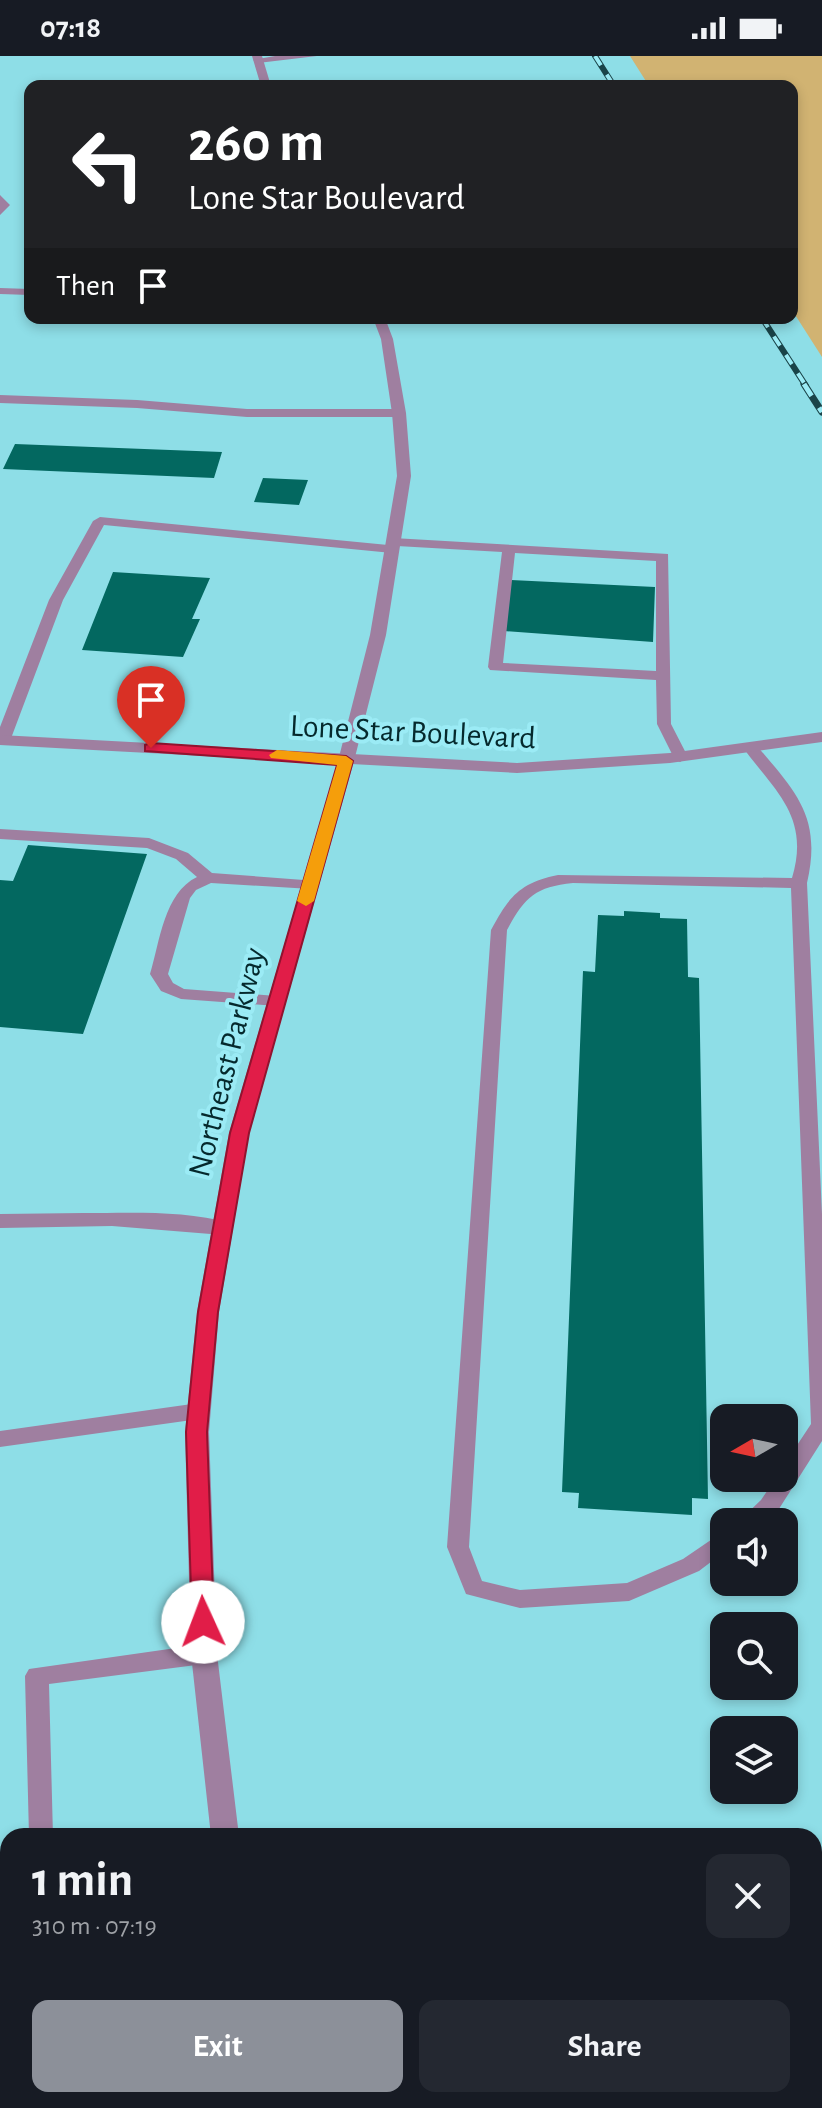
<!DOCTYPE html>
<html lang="en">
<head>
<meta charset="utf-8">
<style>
  :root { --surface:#171b24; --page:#242831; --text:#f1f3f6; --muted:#9ea1a6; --accent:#8c9099 }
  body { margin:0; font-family:"Alegreya Sans",sans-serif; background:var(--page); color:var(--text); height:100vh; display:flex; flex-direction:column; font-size:30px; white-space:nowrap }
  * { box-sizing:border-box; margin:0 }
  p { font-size:26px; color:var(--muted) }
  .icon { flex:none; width:44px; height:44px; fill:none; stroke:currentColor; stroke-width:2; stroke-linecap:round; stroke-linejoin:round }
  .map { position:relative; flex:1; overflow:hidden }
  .details { position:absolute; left:0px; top:1772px; width:822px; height:280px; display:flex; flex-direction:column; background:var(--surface); border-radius:24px 24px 0 0; box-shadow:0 4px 12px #0003 }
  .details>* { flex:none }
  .hud { position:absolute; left:24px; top:24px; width:774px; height:244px; border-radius:16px; box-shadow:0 4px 12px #0003; background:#202124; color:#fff; overflow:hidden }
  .needle { width:52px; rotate:261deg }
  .buttons { position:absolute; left:710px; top:1348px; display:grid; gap:16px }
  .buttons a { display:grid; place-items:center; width:88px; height:88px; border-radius:16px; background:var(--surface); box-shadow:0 4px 12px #0003; font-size:40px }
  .pin { position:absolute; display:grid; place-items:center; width:68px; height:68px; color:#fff; margin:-82px -34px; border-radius:50% 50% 50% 0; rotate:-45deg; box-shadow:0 0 8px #0007 }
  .pin .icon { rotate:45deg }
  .me { position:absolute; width:88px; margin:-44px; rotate:358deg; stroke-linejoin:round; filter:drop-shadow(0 0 6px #0008) }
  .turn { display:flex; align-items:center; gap:28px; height:168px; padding:0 32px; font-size:36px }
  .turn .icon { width:104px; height:104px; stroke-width:2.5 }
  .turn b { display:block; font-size:56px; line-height:68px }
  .then { display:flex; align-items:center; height:76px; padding:0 32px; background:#0003; gap:16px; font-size:30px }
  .round { display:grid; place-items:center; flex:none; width:84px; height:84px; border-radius:16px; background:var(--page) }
  .headline { display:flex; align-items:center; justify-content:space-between; height:136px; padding:0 32px }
  h1 { font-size:48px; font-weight:700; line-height:60px }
  .primary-button { display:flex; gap:16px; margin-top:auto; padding:16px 32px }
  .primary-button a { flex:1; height:92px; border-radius:16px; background:var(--accent); color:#fff; font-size:32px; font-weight:700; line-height:92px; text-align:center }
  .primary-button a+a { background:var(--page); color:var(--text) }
  .status { display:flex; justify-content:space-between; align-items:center; height:56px; padding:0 40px; background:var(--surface); direction:ltr }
  .status svg { height:22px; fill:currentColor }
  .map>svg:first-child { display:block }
  .green { fill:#d1b372 }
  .building { fill:#036860 }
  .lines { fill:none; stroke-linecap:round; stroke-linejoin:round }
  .service { fill:#9f7fa0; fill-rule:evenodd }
  .minor { fill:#9f7fa0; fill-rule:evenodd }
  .tertiary { fill:#9f7fa0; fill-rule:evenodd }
  .secondary { fill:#875888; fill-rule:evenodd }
  .rail-far1-casing { stroke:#1a4449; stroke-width:6 }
  .rail-casing { stroke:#1a4449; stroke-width:7 }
  .rail-far1 { stroke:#9bebf5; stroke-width:4; stroke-dasharray:11; stroke-linecap:butt }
  .rail { stroke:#9bebf5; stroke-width:5; stroke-dasharray:14; stroke-linecap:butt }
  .route { fill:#e11d48; stroke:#92132f; stroke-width:2 }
  .slow { fill:#f59e0b }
  .labels { text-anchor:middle; stroke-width:8; stroke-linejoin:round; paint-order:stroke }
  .street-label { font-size:32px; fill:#05292d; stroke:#9bebf5 }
</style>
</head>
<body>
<div class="status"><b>07:18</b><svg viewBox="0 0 49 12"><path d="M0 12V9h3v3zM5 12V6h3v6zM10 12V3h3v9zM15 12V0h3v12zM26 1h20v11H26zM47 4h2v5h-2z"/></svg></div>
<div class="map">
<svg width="822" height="2052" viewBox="0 0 822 2052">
  <rect width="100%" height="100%" fill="#8edee7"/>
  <path class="green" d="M630,0h192v301l-30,-47v-224h-143z"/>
  <path class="building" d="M15,388l207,8 -8,26 -211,-9z
    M263,422l45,2 -9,25 -45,-3z
    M113,516l97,6 -18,41h8l-17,38 -101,-7z
    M511,524l144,7 -2,55 -149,-11z
    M28,789l119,9 -64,180 -83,-7v-147l13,1z
    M624,855l36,2v5l27,1 1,58 11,1 9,521 -16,-1v17l-114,-7 1,-15 -17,-1 21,-521 12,1 3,-57 26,1z"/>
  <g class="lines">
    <path class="service" d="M275,0h42l-59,7 -5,-3z
      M0,139l10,10 -10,10z
      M0,232l30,1v6l-30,-1z
      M0,339l137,5 110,9h152l6,4 -6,4h-152l-110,-9 -137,-5z
      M100,461l288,28v-6l5,-1 275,16 3,170 17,33 -8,5 -5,-2 -18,-36 -1,-44 -166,-10 -2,-3 14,-115 -105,-6v6l-5,1 -288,-28 -41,75 -53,141 -10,4v-18l49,-127 44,-79zM515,497l141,8v110l-153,-8z
      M752,688l5,2c40,47 65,72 50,137l15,331v227l-45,71 -13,10h-26l23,-22 15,-22h8v-13l27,-41 -20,-536 -218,-5c-38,4 -48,14 -66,47l-38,617 13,34 38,9 107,-7 56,-24 41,-28v21l-25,19 -70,30 -109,7 -54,-14 -19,-47 44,-617c18,-33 28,-47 67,-55l234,3c18,-60 -15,-85 -48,-129z
      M0,773l149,9 39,15 24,20 105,8 2,3 -8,5 -100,-6 -15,7 -6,8 -22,76 5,9 11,6 93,7 9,5 -9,5 -96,-7 -20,-8 -11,-17c10,-33 14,-81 47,-97l-21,-18 -29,-11 -147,-9z
      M84,1157c46,0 101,-3 146,10l3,5 -3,5 -7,2 -111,-9 -112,2v-14z
      M199,1347l7,2 3,6 -3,6 -7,2 -199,28v-16z
      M204,1588l8,3 3,7 -3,7 -8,3 -155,20 4,152h-24l-4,-160 4,-7z
      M8,1802v22l-8,1v-22z"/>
    <path class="minor" d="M252,0h10l9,30h-10z
      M373,262h12l8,21 13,74 5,63 -25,159 -32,126 -105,372 -30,179 -10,120 8,222 22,182h-28l-20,-182 -6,-222 12,-120 32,-179 109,-372 32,-126 27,-159 -5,-63 -11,-74z"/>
    <path class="tertiary" d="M822,676v10l-152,21 -153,10 -517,-28v-10l517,28 153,-10z"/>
    <path class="secondary" d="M822,1938v28l-8,1v-28z
      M215,2044h77l-4,8h-77z"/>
    <defs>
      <path id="rail-far1" d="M595,0l19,30
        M762,262l44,68"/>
      <path id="rail" d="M804,328l18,28"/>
    </defs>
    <use href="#rail-far1" class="rail-far1-casing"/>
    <use href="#rail" class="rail-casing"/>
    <use href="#rail-far1" class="rail-far1"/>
    <use href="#rail" class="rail"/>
  </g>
  <path class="route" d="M151,687l195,13 7,5 -104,372 -31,179 -11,120 7,190 -3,7 -8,3 -8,-3 -3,-7 -6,-190 12,-120 32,-179 107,-368 -192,-14v-6z"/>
  <path class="slow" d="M277,694l69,6 7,5 -39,140 -8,5 -9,-5 40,-136 -66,-7 -2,-3z"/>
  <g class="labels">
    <g class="street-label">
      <text transform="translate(413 675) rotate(3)" y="11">Lone Star Boulevard</text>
      <text transform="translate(226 1006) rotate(-76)" y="11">Northeast Parkway</text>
    </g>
  </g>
</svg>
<div class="buttons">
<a><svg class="needle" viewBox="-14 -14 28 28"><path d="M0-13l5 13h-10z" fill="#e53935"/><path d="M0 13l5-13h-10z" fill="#9ea1a6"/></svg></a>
<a><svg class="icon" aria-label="sound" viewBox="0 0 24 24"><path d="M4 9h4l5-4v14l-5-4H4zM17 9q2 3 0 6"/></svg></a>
<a><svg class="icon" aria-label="search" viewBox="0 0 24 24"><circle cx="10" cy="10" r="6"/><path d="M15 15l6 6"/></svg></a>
<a><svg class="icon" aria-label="layers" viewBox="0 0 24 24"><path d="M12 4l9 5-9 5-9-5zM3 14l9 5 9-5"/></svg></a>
</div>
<div class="pin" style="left:151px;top:692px;background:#d93025"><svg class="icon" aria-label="arrive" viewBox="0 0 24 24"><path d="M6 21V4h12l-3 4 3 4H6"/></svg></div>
<svg class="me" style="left:203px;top:1566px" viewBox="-20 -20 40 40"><circle r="19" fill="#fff"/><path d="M0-13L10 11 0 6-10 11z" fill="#e11d48"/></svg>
<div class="hud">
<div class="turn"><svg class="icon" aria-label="left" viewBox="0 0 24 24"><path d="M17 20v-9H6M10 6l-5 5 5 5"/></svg><div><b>260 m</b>Lone Star Boulevard</div></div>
<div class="then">Then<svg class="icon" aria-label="arrive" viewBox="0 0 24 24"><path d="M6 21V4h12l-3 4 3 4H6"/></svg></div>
</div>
<section class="details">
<div class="headline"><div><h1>1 min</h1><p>310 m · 07:19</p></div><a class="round"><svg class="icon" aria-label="close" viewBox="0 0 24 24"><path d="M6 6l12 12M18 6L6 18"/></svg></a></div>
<div class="primary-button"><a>Exit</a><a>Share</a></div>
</section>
</div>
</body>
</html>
